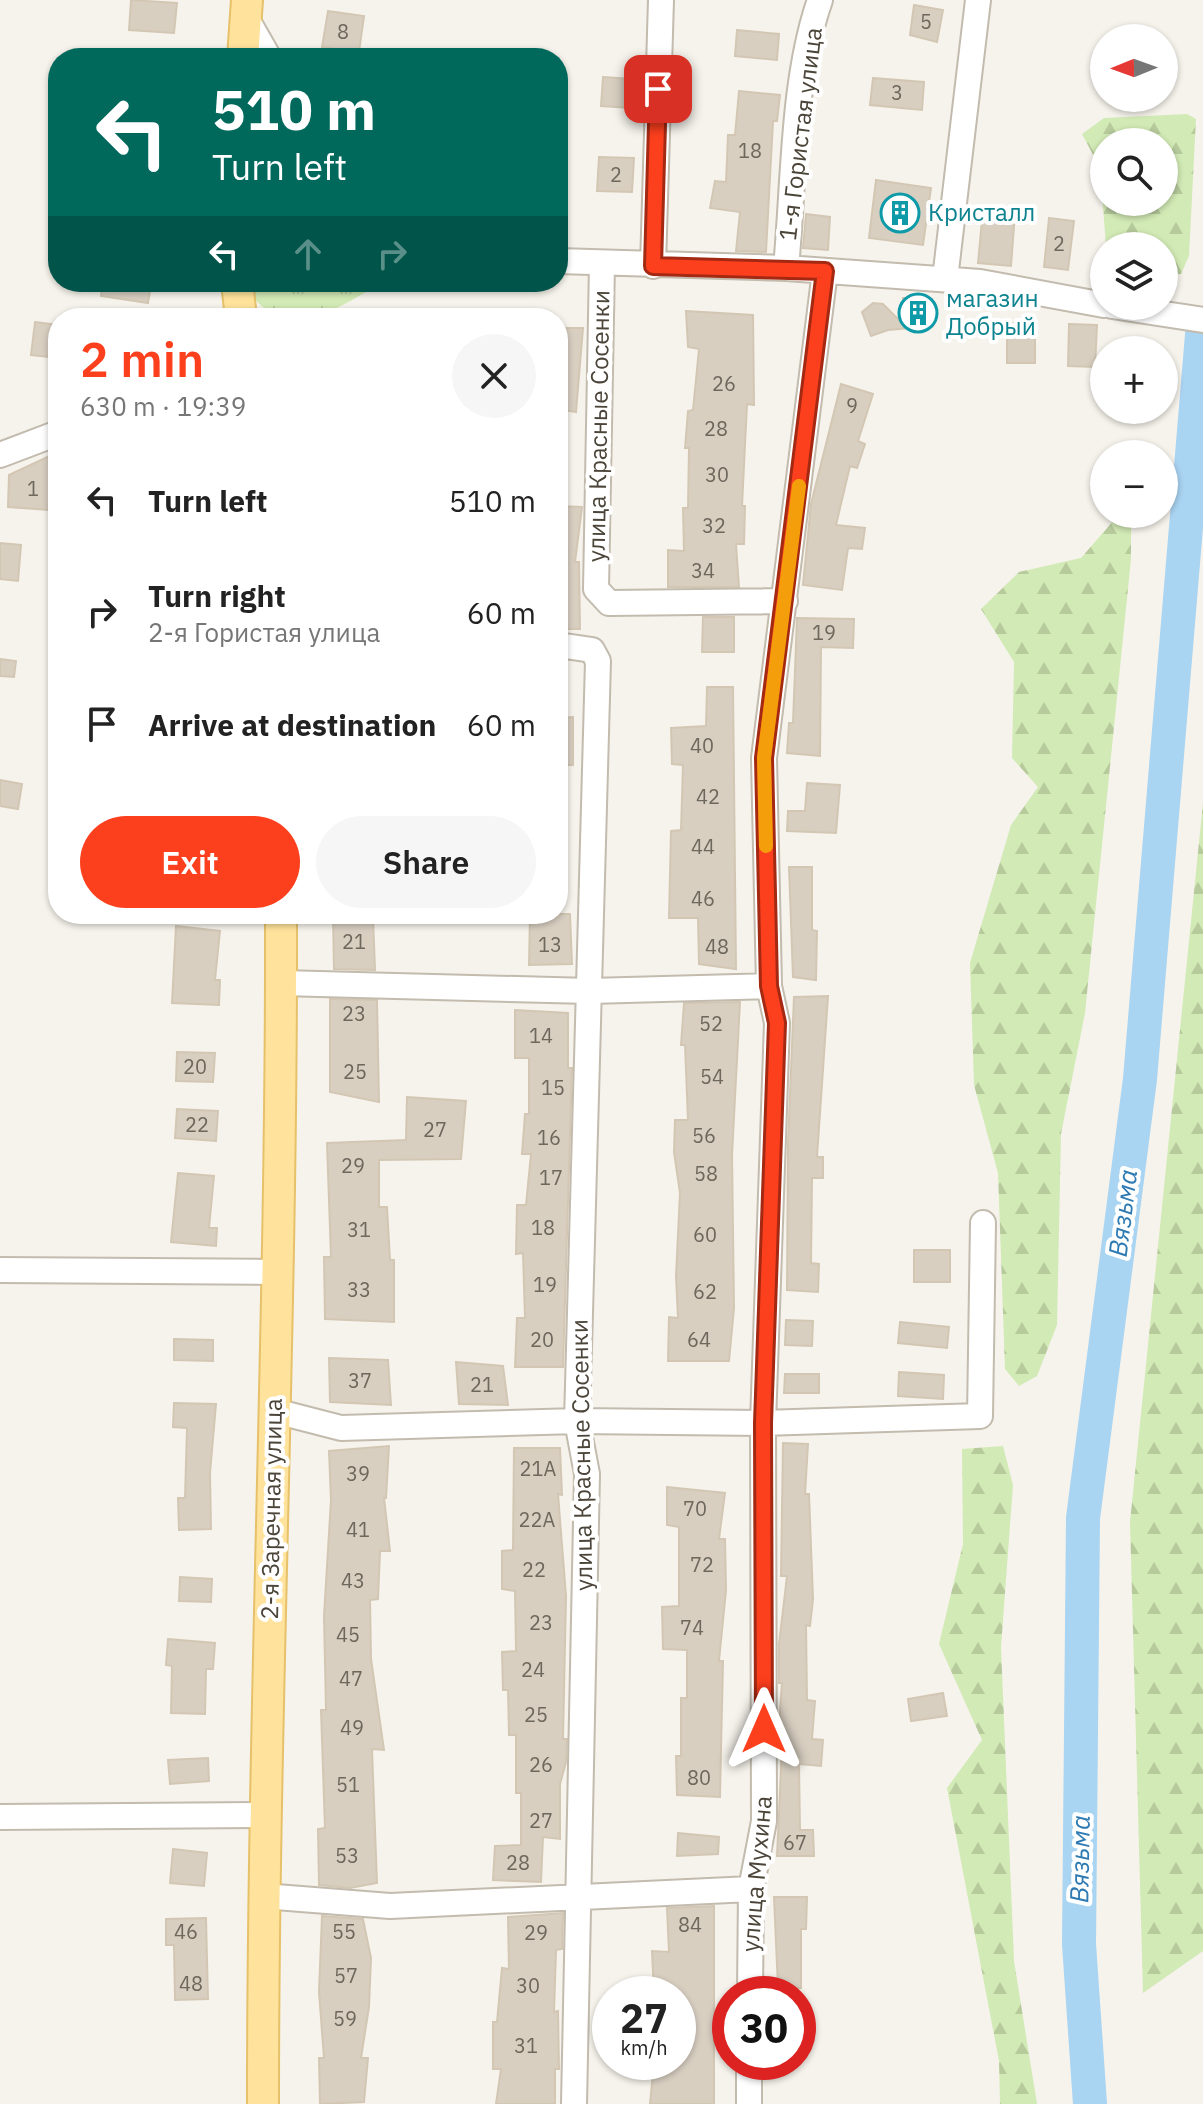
<!DOCTYPE html>
<html lang="en">
<head>
<meta charset="utf-8">
<style>
  :root { --surface:#fff; --page:#f6f6f6; --text:#222; --muted:#767676; --accent:#fc3f1d }
  body { margin:0; font-family:"IBM Plex Sans",sans-serif; background:var(--page); color:var(--text); height:100vh; display:flex; flex-direction:column; font-size:30px; white-space:nowrap }
  * { box-sizing:border-box; margin:0 }
  p { font-size:26px; color:var(--muted) }
  .icon { flex:none; width:44px; height:44px; fill:none; stroke:currentColor; stroke-width:2; stroke-linecap:round; stroke-linejoin:round }
  .map { position:relative; flex:1; overflow:hidden }
  .sheet { position:absolute; left:48px; top:308px; width:520px; height:616px; display:flex; flex-direction:column; background:var(--surface); border-radius:32px; box-shadow:0 2px 6px #0004 }
  .sheet>* { flex:none }
  .guide { position:absolute; left:48px; top:48px; width:520px; height:244px; border-radius:32px; box-shadow:0 2px 6px #0004; background:#00695c; color:#fff; overflow:hidden }
  .needle { width:52px; rotate:269deg }
  .tools { position:absolute; left:1090px; top:24px; display:grid; gap:16px }
  .tools a { display:grid; place-items:center; width:88px; height:88px; border-radius:50%; background:var(--surface); box-shadow:0 2px 6px #0004; font-size:40px }
  .speed { position:absolute; left:592px; top:1976px; display:flex; gap:16px; font-size:40px; font-weight:700; text-align:center }
  .speed>* { display:grid; place-content:center; width:104px; height:104px; border-radius:50%; background:var(--surface); box-shadow:0 2px 6px #0004; line-height:1 }
  .speed small { font-size:20px; font-weight:400 }
  .speed .limit { border:12px solid #d22; background:#fff; color:#111 }
  .pin { position:absolute; display:grid; place-items:center; width:68px; height:68px; color:#fff; margin:-34px; border-radius:16px; box-shadow:0 4px 12px #0006 }
  .me { position:absolute; width:88px; margin:-44px; rotate:0deg; stroke-linejoin:round; filter:drop-shadow(0 0 6px #0008) }
  .turn { display:flex; align-items:center; gap:28px; height:168px; padding:0 32px; font-size:36px }
  .turn .icon { width:104px; height:104px; stroke-width:2.5 }
  .turn b { display:block; font-size:56px; line-height:68px }
  .lanes { display:flex; align-items:center; height:76px; padding:0 32px; background:#0003; justify-content:center; gap:40px; direction:ltr }
  .lanes .off { opacity:.35 }
  .round { display:grid; place-items:center; flex:none; width:84px; height:84px; border-radius:42px; background:var(--page) }
  .head { display:flex; align-items:center; justify-content:space-between; height:136px; padding:0 32px }
  h1 { font-size:48px; font-weight:600; line-height:60px; color:var(--accent) }
  .cta { display:flex; gap:16px; margin-top:auto; padding:16px 32px }
  .cta a { flex:1; height:92px; border-radius:48px; background:var(--accent); color:#fff; font-size:32px; font-weight:600; line-height:92px; text-align:center }
  .cta a+a { background:var(--page); color:var(--text) }
  ul { padding:0; list-style:none }
  li { display:flex; align-items:center; gap:24px; height:112px; padding:0 32px }
  li div { flex:1 }
  li b { display:block; font-size:30px }
  li em { font-style:normal }
  .map>svg:first-child { display:block }
  .grass { fill:url(#grass-tufts) }
  .forest { fill:url(#forest-firs); fill-rule:evenodd }
  .lines { fill:none; stroke-linecap:round; stroke-linejoin:round }
  .river { stroke:#a9d4f2; stroke-width:34 }
  .building { fill:#d8cfc1; stroke:#d3c7b4; stroke-width:2 }
  .minor-casing { stroke:#c2bbae; stroke-width:28 }
  .major-casing { stroke:#e6c16a; stroke-width:34 }
  .minor { stroke:#fff; stroke-width:24 }
  .major { stroke:#ffe39c; stroke-width:30 }
  .route-casing { stroke:#a42913; stroke-width:20 }
  .route { stroke:#fc3f1d; stroke-width:14 }
  .slow { stroke:#f59e0b; stroke-width:14 }
  .labels { text-anchor:middle; stroke-width:8; stroke-linejoin:round; paint-order:stroke }
  .number-label { font-size:20px; fill:#6e675b }
  .street-label { font-size:24px; fill:#4b4439; stroke:#fff }
  .culture-label { font-size:24px; fill:#0d838f; stroke:#fff; text-anchor:start }
  .water-label { font-size:26px; font-style:italic; fill:#2e7ab2; stroke:#fff }
</style>
</head>
<body>
<div class="map">
<svg width="1203" height="2104" viewBox="0 0 1203 2104">
  <defs>
    <pattern id="grass-tufts" width="24" height="20" patternUnits="userSpaceOnUse" patternTransform="scale(2)"><rect width="24" height="20" fill="#d2eab5"/><path d="M3 7l-1-3M5 7V3M7 7l1-3M15 17l-1-3M17 17v-4M19 17l1-3" fill="none" stroke="#b6ca9c"/></pattern>
    <pattern id="forest-firs" width="22" height="20" patternUnits="userSpaceOnUse" patternTransform="scale(2)"><rect width="22" height="20" fill="#d2eab5"/><path d="M5 1l3.5 6h-7zM16 11l3.5 6h-7z" fill="#b6ca9c"/></pattern>
  </defs>
  <rect width="100%" height="100%" fill="#f6f3ec"/>
  <path class="grass" d="M253,282h130c-41,23 -91,62 -130,15z"/>
  <path class="forest" d="M1187,114l9,5 -7,137 -8,18 -17,2v-30h-58l-6,-78 -18,-34 22,-16zM1104,142h60v60h-60z
    M1114,520l17,7v32l-46,454 -24,121 -4,191 -20,51 -18,10 -14,-17 -7,-196 -24,-88 -4,-122 41,-138 27,-38 -26,-29 2,-96 -33,-53 38,-37 62,-14z
    M1203,803v1148l-60,42 -13,-471z
    M1003,1446l10,39 -12,162 13,314 23,143h-37l-1,-43 -52,-273 35,-48 -43,-96 24,-100 -1,-95z"/>
  <g class="lines">
    <path class="river" d="M1090,2104l-11,-160 4,-426 57,-439 63,-756"/>
  </g>
  <path class="building" d="M131,0l46,3 -3,30 -45,-3z
    M914,5l29,5 -6,32 -27,-7z
    M328,11l36,5 -5,36 -37,-5z
    M737,30l42,4 -2,26 -42,-4z
    M603,77l29,2 -2,29 -29,-2z
    M873,78l51,4 -2,28 -52,-5z
    M739,91l41,4 -3,26h-4l-7,131 -30,-1 4,-39 -30,-4 5,-27 11,1 2,-47h7z
    M599,157l35,1 -2,34 -35,-1z
    M876,180l55,8 -8,57 -54,-7z
    M983,210l32,3 -4,53 -33,-3z
    M806,214l24,3 -2,33 -25,-2z
    M1049,218l25,3 -6,49 -24,-3z
    M103,282l48,2 -3,19 -47,-7z
    M903,298l29,1 1,27 -45,4 -17,6 -9,-24 11,-9 10,1 19,19z
    M686,311l67,4 1,90 -7,-1 -5,102h3l-1,38h-8l3,43h-71v-37l16,1 -1,-43h5l1,-60h-4l3,-37 5,-1 6,-61 -11,-2z
    M35,322l23,3v33l-27,-3z
    M1007,323h28v40h-28z
    M1069,324l28,1 -2,42 -27,-1z
    M558,328h25l-7,84 -18,-3z
    M841,384l32,10 -15,47 7,3 -8,24 -7,-2 -14,59 29,3 -3,21 -14,-1 -6,42 -39,-5 8,-81z
    M58,452v51l-9,7 -41,-3 1,-32z
    M558,506l24,1 -7,55h4l1,67h-22z
    M0,543l21,2 -3,36 -18,-2z
    M703,617h31v35h-32z
    M797,618l57,1 -1,29 -32,-1 -1,109 -33,-3 2,-30h4z
    M0,659l16,2 -2,16 -14,-1z
    M707,687h26l3,282 -37,-5 -1,-46h-29l2,-87 10,-1 2,-65 -11,-1 -1,-36 35,-2z
    M573,717v48h-15v-47z
    M0,780l22,4 -4,25 -18,-3z
    M807,783l33,2 -4,48 -49,-2 1,-20h17z
    M789,867h23v63l5,1 -1,49 -23,-3z
    M530,914h40l2,50 -43,1z
    M333,917l40,1 2,52 -41,-1z
    M176,926l44,5 -5,49h5l-1,25 -47,-2z
    M828,996l-11,161h6v21h-11l-1,85 8,1 -1,28 -31,-2 1,-147 6,-146z
    M330,999l47,1 2,102 -49,-10z
    M740,1002l-8,153 2,153 -5,53h-61l1,-44 9,1 -2,-42 4,-83 -6,-41 1,-32h13l-3,-75h-4l3,-42z
    M515,1010l53,3v55h4l-9,299h-48l2,-49h8l-2,-65 -7,1 1,-49h9l5,-51h-9l3,-40h4v-56h-14z
    M177,1052l38,1 -2,29 -37,-1z
    M407,1097l59,4 -5,58 -82,1v47h8l3,53h4v62l-69,-3 -1,-62h7l-4,-114 79,-3z
    M177,1109l41,2 -2,30 -41,-3z
    M178,1173l36,3 -5,52h8l-1,18 -45,-4z
    M914,1250h36v32h-36z
    M786,1320l27,1 -1,25 -27,-1z
    M900,1322l49,5 -2,21 -49,-5z
    M174,1339l39,1v21l-39,-1z
    M329,1358l59,2 3,45 -61,-3z
    M456,1362l47,4 5,39 -49,-1z
    M899,1372l45,3 -1,24 -45,-3z
    M785,1374h34v19h-35z
    M174,1403l42,1 -6,69 1,56 -32,1 -1,-32h7l2,-70 -14,-1z
    M783,1443l25,1 -3,50h4l4,105 -3,27 -4,-1 1,75 8,1 -3,38 11,1 -2,26 -22,-2 1,66h13l1,26h-37l6,-131h-4l3,-42h-3v-39l8,-68h-6z
    M389,1446l-3,52h-2l6,53h-10l-2,48 -8,1 1,59 13,91 -12,-1 5,134 -27,5 -31,-3 -1,-56 7,-1 -4,-118h5l-2,-94 7,-116 -2,-49z
    M514,1448h46l2,47 -4,-1 8,102 -3,143h4l-1,23 -6,22v55l-17,-2 -2,45 -48,-2 2,-34 26,-1v-52h-5v-58h-7l-1,-45h-5l-1,-38 14,-1 -1,-60 -13,-2v-38l11,-1z
    M667,1487l58,6 -6,46h6l1,51 -7,71h4l-3,136 -43,-2 -1,-39h5v-58h6v-48l-24,-1 -1,-42 17,-1v-79l-12,-2z
    M180,1577l32,2 -1,23 -32,-1z
    M168,1639l47,4 -2,26h-7l-1,45 -34,-1 1,-47 -6,-1z
    M943,1693l4,23 -36,5 -3,-22z
    M208,1758l1,23 -39,3 -2,-24z
    M678,1833l41,4 -1,17 -41,2z
    M173,1849l34,4 -3,33 -34,-3z
    M774,1897h33l-1,32h-5v59h-23z
    M714,1906v198h-64l4,-42h24v-68h-24l-2,-43 17,1 -2,-44z
    M563,1913l-1,36 -6,1 -2,62 4,-1 1,58h-4v35h-59l5,-35h-8v-47h4l5,-54 7,1 -1,-52z
    M322,1916l41,3 8,39 -2,49 -8,51h7l-4,44 -44,2 -1,-46h5l-5,-66z
    M206,1918l2,81 -33,1 -1,-55h-8v-26z"/>
  <g class="lines">
    <defs>
      <path id="minor" d="M245,16l24,42
        M558,261l228,7 194,14 124,23
        M602,263l-6,326 13,14 176,-2
        M653,266l8,-266
        M786,268c8,-85 6,-188 34,-268
        M945,279l33,-279
        M1112,306l91,14
        M0,455l58,-22
        M558,645l34,5 6,11 -21,760 10,53 -13,630
        M281,983l309,8 179,-5
        M0,1270l278,2
        M275,1411l66,17 236,-7 186,2 217,-7 3,-193
        M0,1817l265,-2
        M263,1896l127,10 361,-17
        M750,1994l1,-105 13,-68 -1,-398 14,-400 -8,-37 -5,-228 61,-487
        M749,2104v-42"/>
      <path id="major" d="M243,58l4,-58
        M237,282l4,36
        M263,2104c0,-397 19,-793 18,-1190"/>
    </defs>
    <use href="#minor" class="minor-casing"/>
    <use href="#major" class="major-casing"/>
    <use href="#minor" class="minor"/>
    <use href="#major" class="major"/>
  </g>
  <g class="lines">
    <defs>
      <path id="route" d="M658,89l-5,177 172,5 -61,487 5,228 8,37 -14,400 1,306"/>
    </defs>
    <use href="#route" class="route-casing"/>
    <use href="#route" class="route"/>
    <path class="slow" d="M766,846l-2,-88 35,-272"/>
  </g>
  <defs>
    <symbol id="building-ring" viewBox="-11 -11 22 22"><circle r="9.5" fill="#fff" stroke="#0f9aa8" stroke-width="1.5"/><path d="M-4-6H4V6H1V3H-1V6H-4ZM-2.5-4.3h1.7v1.8h-1.7ZM.8-4.3h1.7v1.8H.8ZM-2.5-1h1.7V.8h-1.7ZM.8-1h1.7V.8H.8Z" fill="#0f9aa8"/></symbol>
  </defs>
  <g fill-rule="evenodd">
    <use href="#building-ring" x="878" y="191" width="44" height="44"/>
    <use href="#building-ring" x="896" y="291" width="44" height="44"/>
  </g>
  <g class="labels">
    <g class="number-label">
      <text x="926" y="29">5</text>
      <text x="343" y="39">8</text>
      <text x="897" y="100">3</text>
      <text x="750" y="158">18</text>
      <text x="616" y="182">2</text>
      <text x="1059" y="251">2</text>
      <text x="724" y="391">26</text>
      <text x="852" y="413">9</text>
      <text x="716" y="436">28</text>
      <text x="717" y="482">30</text>
      <text x="33" y="496">1</text>
      <text x="714" y="533">32</text>
      <text x="703" y="578">34</text>
      <text x="824" y="640">19</text>
      <text x="702" y="753">40</text>
      <text x="708" y="804">42</text>
      <text x="703" y="854">44</text>
      <text x="703" y="906">46</text>
      <text x="354" y="949">21</text>
      <text x="550" y="952">13</text>
      <text x="717" y="954">48</text>
      <text x="354" y="1021">23</text>
      <text x="711" y="1031">52</text>
      <text x="541" y="1043">14</text>
      <text x="195" y="1074">20</text>
      <text x="355" y="1079">25</text>
      <text x="712" y="1084">54</text>
      <text x="553" y="1095">15</text>
      <text x="197" y="1132">22</text>
      <text x="435" y="1137">27</text>
      <text x="704" y="1143">56</text>
      <text x="549" y="1145">16</text>
      <text x="353" y="1173">29</text>
      <text x="706" y="1181">58</text>
      <text x="551" y="1185">17</text>
      <text x="543" y="1235">18</text>
      <text x="359" y="1237">31</text>
      <text x="705" y="1242">60</text>
      <text x="545" y="1292">19</text>
      <text x="359" y="1297">33</text>
      <text x="705" y="1299">62</text>
      <text x="542" y="1347">20</text>
      <text x="699" y="1347">64</text>
      <text x="360" y="1388">37</text>
      <text x="482" y="1392">21</text>
      <text x="538" y="1476">21А</text>
      <text x="358" y="1481">39</text>
      <text x="695" y="1516">70</text>
      <text x="537" y="1527">22А</text>
      <text x="358" y="1537">41</text>
      <text x="702" y="1572">72</text>
      <text x="534" y="1577">22</text>
      <text x="353" y="1588">43</text>
      <text x="541" y="1630">23</text>
      <text x="692" y="1635">74</text>
      <text x="348" y="1642">45</text>
      <text x="533" y="1677">24</text>
      <text x="351" y="1686">47</text>
      <text x="536" y="1722">25</text>
      <text x="352" y="1735">49</text>
      <text x="541" y="1772">26</text>
      <text x="699" y="1785">80</text>
      <text x="348" y="1792">51</text>
      <text x="541" y="1828">27</text>
      <text x="795" y="1850">67</text>
      <text x="347" y="1863">53</text>
      <text x="518" y="1870">28</text>
      <text x="690" y="1932">84</text>
      <text x="186" y="1939">46</text>
      <text x="344" y="1939">55</text>
      <text x="536" y="1940">29</text>
      <text x="346" y="1983">57</text>
      <text x="191" y="1991">48</text>
      <text x="528" y="1993">30</text>
      <text x="345" y="2026">59</text>
      <text x="526" y="2053">31</text>
    </g>
    <g class="street-label">
      <text transform="translate(801 134) rotate(-83)" y="8">1-я Гористая улица</text>
      <text transform="translate(599 426) rotate(-89)" y="8">улица Красные Сосенки</text>
      <text transform="translate(582 1455) rotate(-91)" y="8">улица Красные Сосенки</text>
      <text transform="translate(272 1509) rotate(-89)" y="8">2-я Заречная улица</text>
      <text transform="translate(757 1874) rotate(-85)" y="8">улица Мухина</text>
    </g>
    <g class="culture-label">
      <text x="928" y="221">Кристалл</text>
      <text x="946" y="307">магазин<tspan x="946" dy="28">Добрый</tspan></text>
    </g>
    <g class="water-label">
      <text transform="translate(1123 1213) rotate(-83)" y="9">Вязьма</text>
      <text transform="translate(1080 1859) rotate(-89)" y="9">Вязьма</text>
    </g>
  </g>
</svg>
<div class="tools">
<a><svg class="needle" viewBox="-14 -14 28 28"><path d="M0-13l5 13h-10z" fill="#e53935"/><path d="M0 13l5-13h-10z" fill="#767676"/></svg></a>
<a><svg class="icon" aria-label="search" viewBox="0 0 24 24"><circle cx="10" cy="10" r="6"/><path d="M15 15l6 6"/></svg></a>
<a><svg class="icon" aria-label="layers" viewBox="0 0 24 24"><path d="M12 4l9 5-9 5-9-5zM3 14l9 5 9-5"/></svg></a>
<a>+</a>
<a>−</a>
</div>
<div class="speed"><div>27<small>km/h</small></div><div class="limit">30</div></div>
<div class="pin" style="left:658px;top:89px;background:#d93025"><svg class="icon" aria-label="arrive" viewBox="0 0 24 24"><path d="M6 21V4h12l-3 4 3 4H6"/></svg></div>
<svg class="me" style="left:764px;top:1729px" viewBox="-20 -20 40 40"><path d="M0-17L14 15 0 8-14 15z" fill="#fc3f1d" stroke="#fff" stroke-width="4"/></svg>
<div class="guide">
<div class="turn"><svg class="icon" aria-label="left" viewBox="0 0 24 24"><path d="M17 20v-9H6M10 6l-5 5 5 5"/></svg><div><b>510 m</b>Turn left</div></div>
<div class="lanes"><svg class="icon" aria-label="left" viewBox="0 0 24 24"><path d="M17 20v-9H6M10 6l-5 5 5 5"/></svg><svg class="icon off" aria-label="ahead" viewBox="0 0 24 24"><path d="M12 20V5M6 11l6-6 6 6"/></svg><svg class="icon off" aria-label="right" viewBox="0 0 24 24"><path d="M7 20v-9h11M14 6l5 5-5 5"/></svg></div>
</div>
<section class="sheet">
<div class="head"><div><h1>2 min</h1><p>630 m · 19:39</p></div><a class="round"><svg class="icon" aria-label="close" viewBox="0 0 24 24"><path d="M6 6l12 12M18 6L6 18"/></svg></a></div>
<ul>
<li><svg class="icon" aria-label="left" viewBox="0 0 24 24"><path d="M17 20v-9H6M10 6l-5 5 5 5"/></svg><div><b>Turn left</b></div><em>510 m</em></li>
<li><svg class="icon" aria-label="right" viewBox="0 0 24 24"><path d="M7 20v-9h11M14 6l5 5-5 5"/></svg><div><b>Turn right</b><p>2-я Гористая улица</p></div><em>60 m</em></li>
<li><svg class="icon" aria-label="arrive" viewBox="0 0 24 24"><path d="M6 21V4h12l-3 4 3 4H6"/></svg><div><b>Arrive at destination</b></div><em>60 m</em></li>
</ul>
<div class="cta"><a>Exit</a><a>Share</a></div>
</section>
</div>
</body>
</html>
